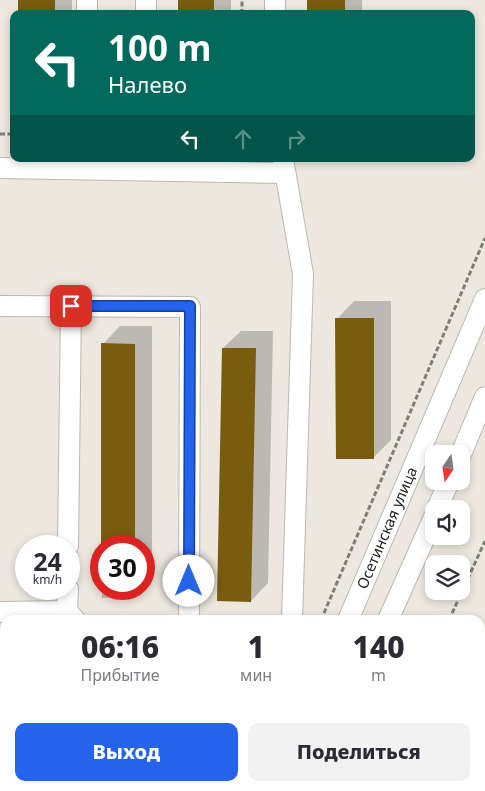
<!DOCTYPE html>
<html lang="ru">
<head>
<meta charset="utf-8">
<style>
  :root { --surface:#fff; --page:#f2f2f3; --text:#2b2b33; --muted:#7c7c81; --accent:#2563eb }
  body { margin:0; font-family:"Noto Sans",sans-serif; background:var(--page); color:var(--text); height:100vh; display:flex; flex-direction:column; font-size:19px; white-space:nowrap }
  * { box-sizing:border-box; margin:0 }
  p { font-size:16px; color:var(--muted) }
  .icon { flex:none; width:28px; height:28px; fill:none; stroke:currentColor; stroke-width:2; stroke-linecap:round; stroke-linejoin:round }
  .map { position:relative; flex:1; overflow:hidden }
  .details { position:absolute; left:0px; top:615px; width:485px; height:176px; display:flex; flex-direction:column; background:var(--surface); border-radius:15px 15px 0 0; box-shadow:0 2px 8px #0003 }
  .details>* { flex:none }
  .top-card { position:absolute; left:10px; top:10px; width:465px; height:152px; border-radius:10px; box-shadow:0 2px 8px #0003; background:#00695c; color:#fff; overflow:hidden }
  .needle { width:32px; rotate:193deg }
  .tools { position:absolute; left:425px; top:445px; display:grid; gap:10px }
  .tools a { display:grid; place-items:center; width:45px; height:45px; border-radius:10px; background:var(--surface); box-shadow:0 2px 8px #0003; font-size:25px }
  .speed { position:absolute; left:15px; top:535px; display:flex; gap:10px; font-size:25px; font-weight:700; text-align:center }
  .speed>* { display:grid; place-content:center; width:65px; height:65px; border-radius:50%; background:var(--surface); box-shadow:0 2px 8px #0003; line-height:1 }
  .speed small { font-size:12px; font-weight:400 }
  .speed .limit { border:8px solid #d22; background:#fff; color:#111 }
  .pin { position:absolute; display:grid; place-items:center; width:42px; height:42px; color:#fff; margin:-21px; border-radius:10px; box-shadow:0 2px 8px #0006 }
  .me { position:absolute; width:55px; margin:-28px; rotate:0deg; stroke-linejoin:round; filter:drop-shadow(0 0 4px #0008) }
  .turn { display:flex; align-items:center; gap:18px; height:105px; padding:0 15px; font-size:22px }
  .turn .icon { width:65px; height:65px; stroke-width:2.5 }
  .turn b { display:block; font-size:35px; line-height:42px }
  .lanes { display:flex; align-items:center; height:48px; padding:0 15px; background:#0003; justify-content:center; gap:25px; direction:ltr }
  .lanes .off { opacity:.35 }
  .eta { display:flex; justify-content:space-evenly; align-items:center; height:85px; text-align:center }
  .eta b { font-size:30px; font-weight:800; line-height:35px }
  .action { display:flex; gap:10px; margin-top:auto; padding:10px 15px }
  .action a { flex:1; height:58px; border-radius:10px; background:var(--accent); color:#fff; font-size:20px; font-weight:800; line-height:58px; text-align:center }
  .action a+a { background:var(--page); color:var(--text) }
  .map>svg:first-child { display:block }
  .shadow { fill:#0003 }
  .building { fill:#795c0e }
  .lines { fill:none; stroke-linecap:round; stroke-linejoin:round }
  .minor-casing { stroke:#bdb8af; stroke-width:22 }
  .path { stroke:#807e78; stroke-width:3; stroke-dasharray:5 2.5; stroke-linecap:butt }
  .minor { stroke:#fff; stroke-width:20 }
  .route-casing { stroke:#184099; stroke-width:12 }
  .route { stroke:#2563eb; stroke-width:9 }
  .labels { text-anchor:middle; stroke-width:5; stroke-linejoin:round; paint-order:stroke }
  .street-label { font-size:15px; fill:#201f1b; stroke:#fff }
</style>
</head>
<body>
<div class="map">
<svg width="485" height="791" viewBox="0 0 485 791">
  <rect width="100%" height="100%" fill="#ece8df"/>
  <path class="shadow" d="M19,0h53v14h-53z
    M179,0h52v14h-52z
    M308,0h54v14h-54z
    M354,301h37v139l-17,17 -37,-138z
    M120,326h32v255l-8,7v-42h-42l1,-202z
    M241,331h32l-5,252 -17,18 -28,-253z
    M102,589h41l-9,9h-32z
    M0,633h5v50h-5z"/>
  <path class="building" d="M18,0h37v14h-37z
    M178,0h36v14h-36z
    M307,0h38v14h-38z
    M335,318h39v141h-38z
    M101,343l34,1v202h-34z
    M222,348h34l-5,254 -34,-1z"/>
  <g class="lines">
    <defs>
      <g id="minor">
        <path d="M87,14v-14"/>
        <path d="M146,14v-14"/>
        <path d="M275,14v-14"/>
        <path d="M283,159l20,115 -11,346"/>
        <path d="M0,168l285,5"/>
        <path d="M0,306l190,1 -1,313"/>
        <path d="M461,454l24,-57"/>
        <path d="M437,509l12,-28"/>
        <path d="M68,546l3,-240"/>
        <path d="M67,611l1,-22"/>
        <path d="M0,612l67,-1 8,9"/>
        <path id="s1" d="M348,620l137,-321"/>
        <path d="M388,620l46,-103"/>
        <path d="M274,791l2,-5"/>
        <path d="M312,791l2,-5"/>
      </g>
    </defs>
    <use href="#minor" class="minor-casing"/>
    <path class="path" d="M242,14v-14
      M0,134h14
      M321,620l164,-382
      M449,620l36,-79
      M248,791l2,-5
      M369,791l2,-5"/>
    <use href="#minor" class="minor"/>
  </g>
  <g class="lines">
    <defs>
      <path id="route" d="M71,306h119l-1,275"/>
    </defs>
    <use href="#route" class="route-casing"/>
    <use href="#route" class="route"/>
  </g>
  <g class="labels">
    <g class="street-label">
      <text dy="5" stroke="none"><textPath href="#s1" startOffset="100">Осетинская улица</textPath></text>
    </g>
  </g>
</svg>
<div class="tools">
<a><svg class="needle" viewBox="-14 -14 28 28"><path d="M0-13l5 13h-10z" fill="#e53935"/><path d="M0 13l5-13h-10z" fill="#7c7c81"/></svg></a>
<a><svg class="icon" aria-label="sound" viewBox="0 0 24 24"><path d="M4 9h4l5-4v14l-5-4H4zM17 9q2 3 0 6"/></svg></a>
<a><svg class="icon" aria-label="layers" viewBox="0 0 24 24"><path d="M12 4l9 5-9 5-9-5zM3 14l9 5 9-5"/></svg></a>
</div>
<div class="speed"><div>24<small>km/h</small></div><div class="limit">30</div></div>
<div class="pin" style="left:71px;top:306px;background:#d93025"><svg class="icon" aria-label="arrive" viewBox="0 0 24 24"><path d="M6 21V4h12l-3 4 3 4H6"/></svg></div>
<svg class="me" style="left:189px;top:581px" viewBox="-20 -20 40 40"><circle r="19" fill="#fff"/><path d="M0-13L10 11 0 6-10 11z" fill="#2563eb"/></svg>
<div class="top-card">
<div class="turn"><svg class="icon" aria-label="left" viewBox="0 0 24 24"><path d="M17 20v-9H6M10 6l-5 5 5 5"/></svg><div><b>100 m</b>Налево</div></div>
<div class="lanes"><svg class="icon" aria-label="left" viewBox="0 0 24 24"><path d="M17 20v-9H6M10 6l-5 5 5 5"/></svg><svg class="icon off" aria-label="ahead" viewBox="0 0 24 24"><path d="M12 20V5M6 11l6-6 6 6"/></svg><svg class="icon off" aria-label="right" viewBox="0 0 24 24"><path d="M7 20v-9h11M14 6l5 5-5 5"/></svg></div>
</div>
<section class="details">
<div class="eta">
<div><b>06:16</b><p>Прибытие</p></div>
<div><b>1</b><p>мин</p></div>
<div><b>140</b><p>m</p></div>
</div>
<div class="action"><a>Выход</a><a>Поделиться</a></div>
</section>
</div>
</body>
</html>
